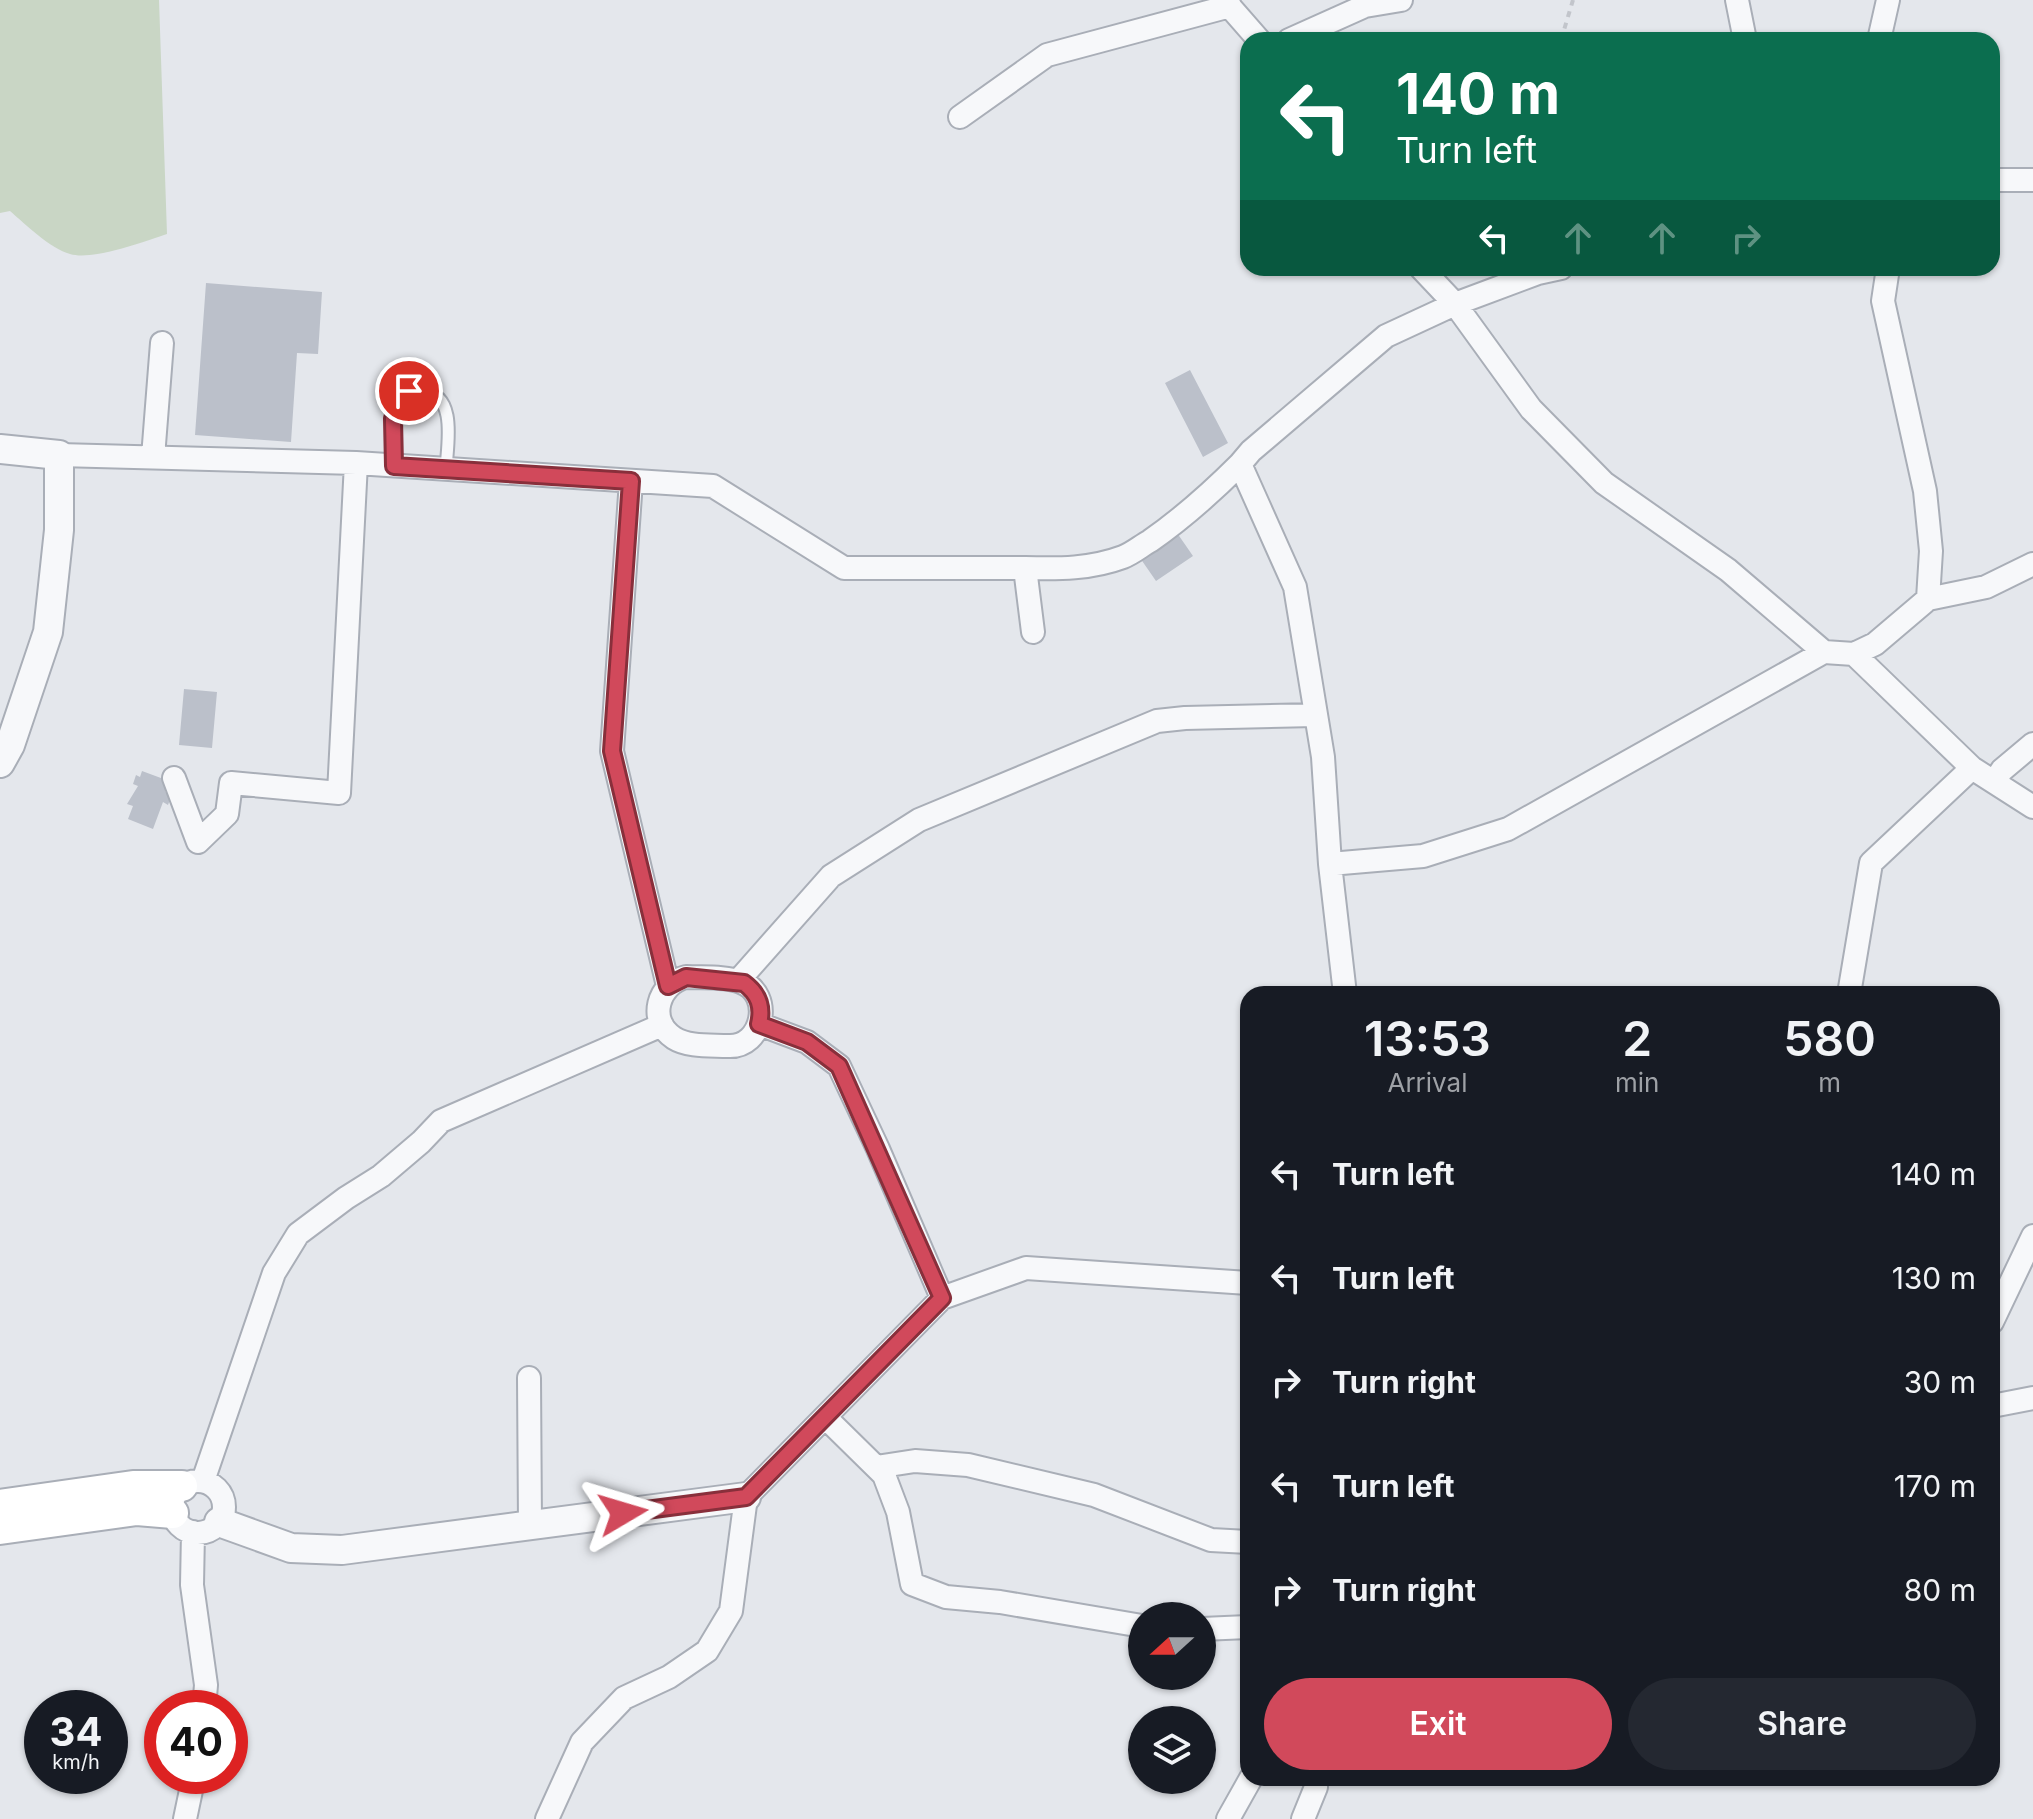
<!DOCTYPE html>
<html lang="en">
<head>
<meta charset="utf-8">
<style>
  :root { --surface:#171b24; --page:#242831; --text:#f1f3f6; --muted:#9ea1a6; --accent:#d1495b }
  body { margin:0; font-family:Inter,sans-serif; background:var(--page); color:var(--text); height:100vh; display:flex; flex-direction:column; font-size:30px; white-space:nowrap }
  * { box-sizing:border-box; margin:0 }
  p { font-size:26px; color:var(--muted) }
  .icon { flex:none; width:44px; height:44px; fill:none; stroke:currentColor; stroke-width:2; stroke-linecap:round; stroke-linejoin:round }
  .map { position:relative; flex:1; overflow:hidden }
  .panel { position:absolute; left:1240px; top:986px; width:760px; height:800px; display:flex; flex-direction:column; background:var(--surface); border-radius:24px; box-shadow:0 2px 6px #0004 }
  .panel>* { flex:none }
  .hud { position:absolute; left:1240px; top:32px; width:760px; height:244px; border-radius:24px; box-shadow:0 2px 6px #0004; background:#0b6e4f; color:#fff; overflow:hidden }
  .needle { width:52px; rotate:249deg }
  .controls { position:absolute; left:1128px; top:1602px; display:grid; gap:16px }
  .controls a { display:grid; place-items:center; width:88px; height:88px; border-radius:50%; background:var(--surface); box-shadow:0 2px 6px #0004; font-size:40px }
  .speed { position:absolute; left:24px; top:1690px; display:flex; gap:16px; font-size:40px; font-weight:700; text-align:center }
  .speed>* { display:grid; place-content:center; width:104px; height:104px; border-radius:50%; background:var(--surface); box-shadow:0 2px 6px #0004; line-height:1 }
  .speed small { font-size:20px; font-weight:400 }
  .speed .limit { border:12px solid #d22; background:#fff; color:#111 }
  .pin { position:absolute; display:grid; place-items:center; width:68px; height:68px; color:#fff; margin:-34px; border:4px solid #fff; border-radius:50%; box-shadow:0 2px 8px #0007 }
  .me { position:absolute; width:88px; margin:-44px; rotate:83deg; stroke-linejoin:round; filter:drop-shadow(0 0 6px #0008) }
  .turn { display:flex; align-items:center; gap:28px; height:168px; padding:0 24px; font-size:36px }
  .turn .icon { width:104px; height:104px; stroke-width:2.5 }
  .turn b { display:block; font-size:56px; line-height:68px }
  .lanes { display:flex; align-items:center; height:76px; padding:0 24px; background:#0003; justify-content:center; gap:40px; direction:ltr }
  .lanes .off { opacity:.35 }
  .eta { display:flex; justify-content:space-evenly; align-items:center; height:136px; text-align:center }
  .eta b { font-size:48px; font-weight:600; line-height:56px }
  .cta { display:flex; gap:16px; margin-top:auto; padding:16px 24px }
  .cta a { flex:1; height:92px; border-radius:48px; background:var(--accent); color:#fff; font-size:32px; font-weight:600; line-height:92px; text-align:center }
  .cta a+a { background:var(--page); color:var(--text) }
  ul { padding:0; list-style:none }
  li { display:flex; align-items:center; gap:24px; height:104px; padding:0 24px }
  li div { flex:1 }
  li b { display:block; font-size:30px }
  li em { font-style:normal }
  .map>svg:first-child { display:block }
  .green { fill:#c9d6c5 }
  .building { fill:#bbc0ca }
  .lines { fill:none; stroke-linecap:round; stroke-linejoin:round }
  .service-casing { stroke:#a9aeb7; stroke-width:15 }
  .minor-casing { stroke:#a9aeb7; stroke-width:26 }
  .tertiary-casing { stroke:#a9aeb7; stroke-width:32 }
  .secondary-casing { stroke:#a9aeb7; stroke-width:34 }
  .path { stroke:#c2c5cb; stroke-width:4; stroke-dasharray:6 6; stroke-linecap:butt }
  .service { stroke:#f7f8fa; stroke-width:11 }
  .minor { stroke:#f7f8fa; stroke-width:22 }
  .tertiary { stroke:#f7f8fa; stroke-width:28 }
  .secondary { stroke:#fff; stroke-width:30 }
  .route-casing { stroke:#882f3b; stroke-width:20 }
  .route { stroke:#d1495b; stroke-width:14 }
</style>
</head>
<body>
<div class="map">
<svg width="2033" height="1819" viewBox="0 0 2033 1819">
  <rect width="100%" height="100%" fill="#e4e7ec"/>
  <path class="green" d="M0,0h159l8,234c-22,7 -74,27 -97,20 -19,-5 -45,-30 -60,-43l-10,2z"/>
  <path class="building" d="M206,283l116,9 -4,62 -21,-1 -6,89 -96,-7z
    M1190,370l38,73 -25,14 -38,-74z
    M1175,530l18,26 -37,25 -18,-26z
    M184,689l33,3 -5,56 -33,-3z
    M142,771l27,10 -4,11 7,2 -4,11 -5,-3 -10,27 -25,-10 5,-13 -6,-2 11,-18 -5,-2 3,-9 4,2z"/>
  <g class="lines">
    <defs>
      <path id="service" d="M394,466l-1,-47 6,-22c9,-5 14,-5 24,-5 35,2 24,54 23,77"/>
      <path id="minor" d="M1224,0l35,40
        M1737,0l8,40
        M1289,40l76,-34 36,-6
        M1879,40l9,-40
        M960,117l87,-62 183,-49
        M1992,180h41
        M1421,268l34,36 83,-31 23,-5
        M59,455l297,8 357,23 131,82h181l8,64
        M153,457l9,-114
        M631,481l-19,270 56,235
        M1025,568c34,1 66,1 98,-11 10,-4 18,-11 27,-16 33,-23 61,-48 90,-77
        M1928,599l58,-12 47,-23
        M1854,654l118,114
        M174,778l24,64 29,-28 4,-31 108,10 17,-330
        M1994,782l8,-12 31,-26
        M1330,864l93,-8 85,-27 316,-177 30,2 21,-10 53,-45 3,-48 -6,-60 -42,-190 5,-33
        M686,977c17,1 39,-1 55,5 33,12 22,66 -13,64 -17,-1 -40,1 -54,-8 -27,-18 -16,-54 12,-61z
        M738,981l93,-105 88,-56 238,-99 28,-3 130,-3
        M1345,994l-15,-130 -7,-107 -28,-170 -55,-123 11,-13 135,-115 69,-32 76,105 73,74 124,87 96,82
        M1849,994l22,-131 101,-95 61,39
        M759,1024l48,18 32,24 39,83 64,149
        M1992,1322l41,-86
        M529,1378l1,147
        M1992,1406l41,-8
        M825,1417l59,58 14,37 14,72 34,13 54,5 142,24
        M876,1467l39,-6 53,4 126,30 117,45 37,2
        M203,1481l71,-208 24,-39 48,-36 35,-22 40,-34 20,-21 221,-96
        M172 1507a26 26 0 1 1 52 0a26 26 0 1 1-52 0Z
        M193,1532l-1,53 14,100 -2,23
        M1202,1629l46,-2
        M185,1819l9,-43
        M547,1819l35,-77 42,-44 45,-21 38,-26 24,-40 15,-114 196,-199 84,-30 222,15
        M1228,1819l23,-41
        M1303,1819l13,-32"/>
      <path id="tertiary" d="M0,449l59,6v75l-11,102 -38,113 -10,18
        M219,1522l72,26 51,2 404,-53"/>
      <path id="secondary" d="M0,1505l133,-19h49
        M0,1529l137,-19 36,3"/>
    </defs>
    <use href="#service" class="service-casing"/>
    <use href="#minor" class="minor-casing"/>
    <use href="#tertiary" class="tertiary-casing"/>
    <use href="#secondary" class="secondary-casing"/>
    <path class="path" d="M1561,40l12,-40"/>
    <use href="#service" class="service"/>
    <use href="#minor" class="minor"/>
    <use href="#tertiary" class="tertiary"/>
    <use href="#secondary" class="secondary"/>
  </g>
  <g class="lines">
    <defs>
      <path id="route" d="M409,391l-10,6 -6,22 1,47 237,15 -19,270 56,235 18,-9 58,6c15,11 19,24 15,41l48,18 32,24 103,232 -196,199 -123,16"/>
    </defs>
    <use href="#route" class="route-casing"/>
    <use href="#route" class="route"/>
  </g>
</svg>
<div class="controls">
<a><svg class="needle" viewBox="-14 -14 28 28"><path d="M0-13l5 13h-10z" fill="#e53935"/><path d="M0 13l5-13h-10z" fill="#9ea1a6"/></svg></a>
<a><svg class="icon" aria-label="layers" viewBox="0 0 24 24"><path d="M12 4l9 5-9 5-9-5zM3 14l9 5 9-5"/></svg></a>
</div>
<div class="speed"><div>34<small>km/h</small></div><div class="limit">40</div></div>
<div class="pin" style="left:409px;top:391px;background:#d93025"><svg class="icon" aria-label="arrive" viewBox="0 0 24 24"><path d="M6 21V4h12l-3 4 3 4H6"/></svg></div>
<svg class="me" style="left:623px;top:1513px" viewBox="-20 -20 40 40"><path d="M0-17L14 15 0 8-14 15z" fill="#d1495b" stroke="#fff" stroke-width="4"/></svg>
<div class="hud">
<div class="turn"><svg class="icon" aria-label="left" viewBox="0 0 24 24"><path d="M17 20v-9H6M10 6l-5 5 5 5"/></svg><div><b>140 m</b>Turn left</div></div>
<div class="lanes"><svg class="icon" aria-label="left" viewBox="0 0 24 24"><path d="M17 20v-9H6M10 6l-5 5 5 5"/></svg><svg class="icon off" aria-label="ahead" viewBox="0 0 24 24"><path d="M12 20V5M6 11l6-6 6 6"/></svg><svg class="icon off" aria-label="ahead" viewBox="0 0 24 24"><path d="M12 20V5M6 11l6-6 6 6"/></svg><svg class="icon off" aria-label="right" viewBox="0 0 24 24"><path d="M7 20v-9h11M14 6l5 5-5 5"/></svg></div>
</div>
<section class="panel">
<div class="eta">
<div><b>13:53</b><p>Arrival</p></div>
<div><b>2</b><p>min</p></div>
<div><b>580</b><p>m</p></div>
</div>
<ul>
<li><svg class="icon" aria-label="left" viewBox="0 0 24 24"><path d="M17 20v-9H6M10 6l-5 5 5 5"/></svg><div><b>Turn left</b></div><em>140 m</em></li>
<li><svg class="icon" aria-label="left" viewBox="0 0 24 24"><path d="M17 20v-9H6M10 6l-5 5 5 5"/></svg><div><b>Turn left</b></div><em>130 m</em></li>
<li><svg class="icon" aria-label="right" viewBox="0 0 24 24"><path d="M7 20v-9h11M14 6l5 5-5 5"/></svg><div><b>Turn right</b></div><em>30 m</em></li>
<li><svg class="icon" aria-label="left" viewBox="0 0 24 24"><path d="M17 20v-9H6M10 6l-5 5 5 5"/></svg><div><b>Turn left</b></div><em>170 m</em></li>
<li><svg class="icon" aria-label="right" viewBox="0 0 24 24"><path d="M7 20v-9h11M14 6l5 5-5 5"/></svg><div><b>Turn right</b></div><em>80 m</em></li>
</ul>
<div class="cta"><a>Exit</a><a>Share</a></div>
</section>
</div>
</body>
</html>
